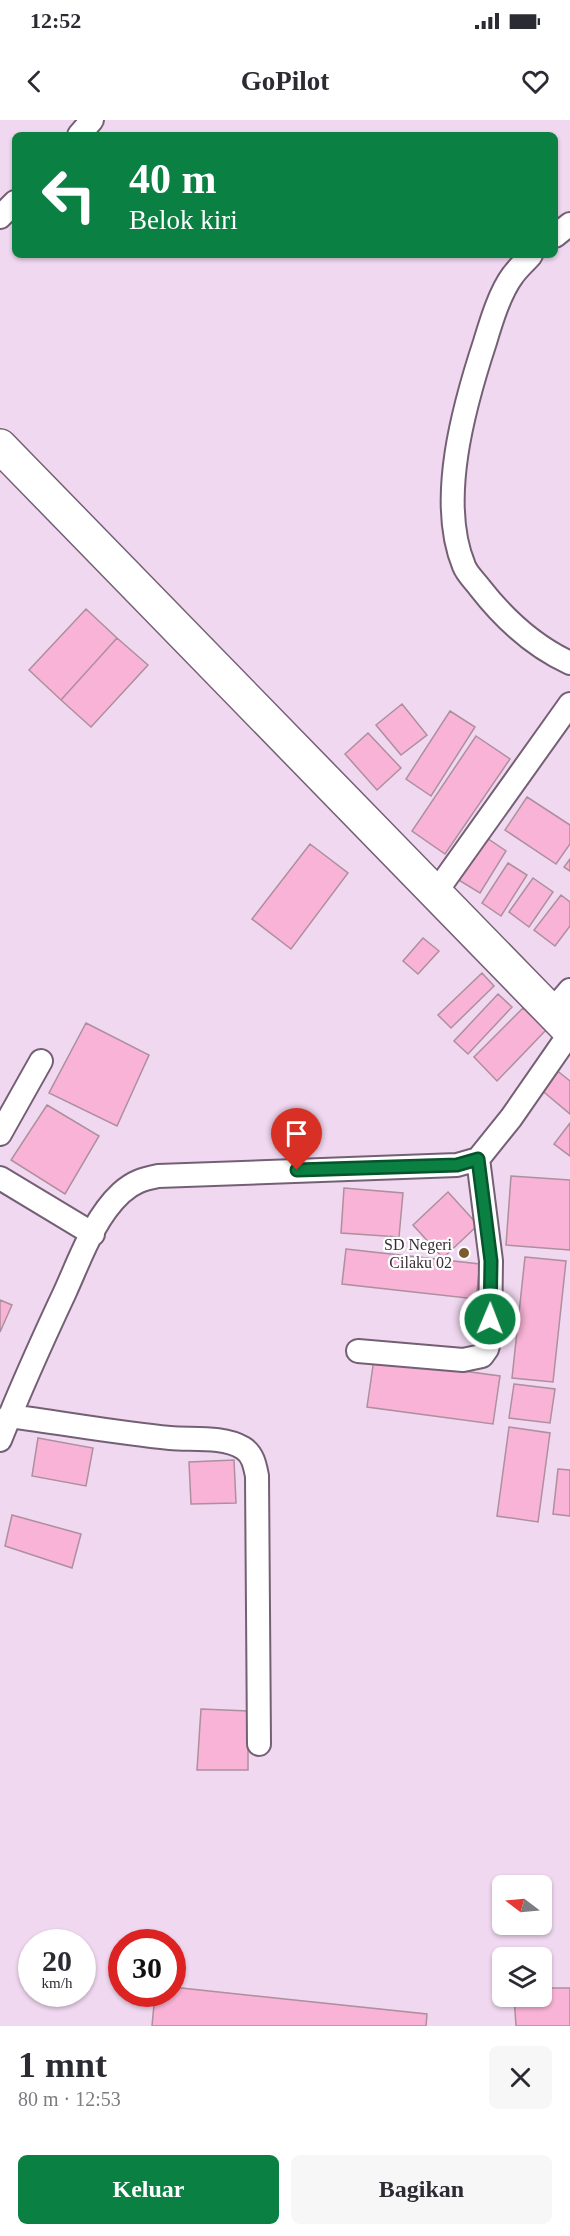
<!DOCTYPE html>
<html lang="id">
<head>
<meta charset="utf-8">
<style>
  :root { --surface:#fff; --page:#f7f7f7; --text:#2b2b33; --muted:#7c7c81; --accent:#0b8043 }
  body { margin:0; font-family:Georgia,serif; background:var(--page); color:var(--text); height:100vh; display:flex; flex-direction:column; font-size:22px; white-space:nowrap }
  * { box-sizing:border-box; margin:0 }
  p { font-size:20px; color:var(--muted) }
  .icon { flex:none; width:33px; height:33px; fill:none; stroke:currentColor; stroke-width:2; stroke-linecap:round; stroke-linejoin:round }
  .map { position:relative; height:1906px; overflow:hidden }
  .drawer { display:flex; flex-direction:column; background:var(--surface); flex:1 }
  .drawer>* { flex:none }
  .hud { position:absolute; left:12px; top:12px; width:546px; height:126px; border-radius:9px; box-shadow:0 2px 4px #0004; background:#0b8043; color:#fff; overflow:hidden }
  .needle { width:39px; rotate:286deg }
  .controls { position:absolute; left:492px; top:1755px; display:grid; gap:12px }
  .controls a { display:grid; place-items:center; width:60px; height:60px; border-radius:9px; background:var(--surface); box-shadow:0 2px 4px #0004; font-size:30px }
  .speed { position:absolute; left:18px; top:1809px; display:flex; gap:12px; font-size:30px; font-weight:700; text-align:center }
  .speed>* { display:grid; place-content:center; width:78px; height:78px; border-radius:50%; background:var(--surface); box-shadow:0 2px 4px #0004; line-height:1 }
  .speed small { font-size:15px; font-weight:400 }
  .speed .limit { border:9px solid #d22; background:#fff; color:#111 }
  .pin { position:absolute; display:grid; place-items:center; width:51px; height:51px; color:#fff; margin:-62px -26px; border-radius:50% 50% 50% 0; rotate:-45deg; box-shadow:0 0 6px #0007 }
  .pin .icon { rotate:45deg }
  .me { position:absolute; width:66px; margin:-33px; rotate:1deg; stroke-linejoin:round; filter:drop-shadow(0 0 4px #0008) }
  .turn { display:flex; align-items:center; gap:21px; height:126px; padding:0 18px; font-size:27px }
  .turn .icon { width:78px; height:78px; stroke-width:2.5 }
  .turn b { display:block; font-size:42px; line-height:51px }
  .round { display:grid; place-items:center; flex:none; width:63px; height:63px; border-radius:9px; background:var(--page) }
  .summary { display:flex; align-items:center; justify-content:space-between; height:102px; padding:0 18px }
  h1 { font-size:36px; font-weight:800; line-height:45px }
  .primary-button { display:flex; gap:12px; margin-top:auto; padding:12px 18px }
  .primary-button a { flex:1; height:69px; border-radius:9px; background:var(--accent); color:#fff; font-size:24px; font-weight:800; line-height:69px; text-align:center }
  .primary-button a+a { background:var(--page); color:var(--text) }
  .status { display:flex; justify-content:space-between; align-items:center; height:42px; padding:0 30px; background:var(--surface); direction:ltr }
  .status svg { height:16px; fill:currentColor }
  header { display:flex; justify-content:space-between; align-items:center; height:78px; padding:0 18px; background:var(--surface); font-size:27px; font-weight:800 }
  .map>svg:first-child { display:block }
  .building { fill:#f9b3d6; stroke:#ad8f9d; stroke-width:1.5 }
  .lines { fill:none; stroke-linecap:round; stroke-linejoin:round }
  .street-casing { stroke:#746074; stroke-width:26 }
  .secondary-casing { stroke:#746074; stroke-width:36 }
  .street { stroke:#fff; stroke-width:22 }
  .secondary { stroke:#fff; stroke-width:33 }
  .route-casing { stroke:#07532c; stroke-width:15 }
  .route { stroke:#0b8043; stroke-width:10 }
  .poi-dot { fill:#7a5c30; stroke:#fff; stroke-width:2 }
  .labels { text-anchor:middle; stroke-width:4.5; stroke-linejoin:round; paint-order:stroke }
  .poi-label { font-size:16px; fill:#382e37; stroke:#fff; text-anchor:end }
</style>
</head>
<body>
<div class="status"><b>12:52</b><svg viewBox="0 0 49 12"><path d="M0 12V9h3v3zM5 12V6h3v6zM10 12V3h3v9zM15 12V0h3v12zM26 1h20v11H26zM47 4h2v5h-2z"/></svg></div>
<header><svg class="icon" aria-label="back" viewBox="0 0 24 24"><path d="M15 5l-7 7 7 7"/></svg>GoPilot<svg class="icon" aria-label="heart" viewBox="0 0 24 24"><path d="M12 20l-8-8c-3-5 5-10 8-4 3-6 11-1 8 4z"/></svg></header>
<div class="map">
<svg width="570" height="1906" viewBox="0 0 570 1906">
  <rect width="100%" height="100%" fill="#f0d8f0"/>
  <path class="building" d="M86,489l31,29 -56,62 -32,-30z
    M117,518l31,27 -57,62 -30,-27z
    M402,584l25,31 -26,20 -25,-30z
    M450,591l25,16 -44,69 -25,-17z
    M368,613l33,35 -24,22 -32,-36z
    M476,616l34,23 -65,95 -33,-23z
    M527,677l43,28v19l-14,20 -51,-34z
    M484,716l22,15 -26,42 -23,-14z
    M310,724l38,29 -57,76 -39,-30z
    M570,739v12l-6,-4z
    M508,743l19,12 -26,41 -19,-13z
    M533,758l20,14 -24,35 -20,-15z
    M561,775l9,7v24l-15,20 -21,-16z
    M423,818l16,13 -21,23 -15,-13z
    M482,853l12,13 -43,42 -13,-13z
    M498,874l14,13 -44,47 -14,-13z
    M523,888l23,22 -49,51 -23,-24z
    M86,903l63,32 -32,71 -68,-33z
    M555,949l15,12v33l-31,-26z
    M47,985l52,31 -34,58 -54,-34z
    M570,1003v33l-16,-12z
    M511,1056l59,4v70l-64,-5z
    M344,1068l59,5 -4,44 -58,-4z
    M448,1072l30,33 -35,33 -30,-33z
    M346,1129l134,15 -4,35 -134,-15z
    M525,1137l41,4 -13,121 -41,-4z
    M0,1180l12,5 -12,27z
    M374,1239l126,17 -7,48 -126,-17z
    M514,1264l41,5 -5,34 -41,-5z
    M509,1307l41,6 -12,89 -41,-6z
    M38,1318l55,10 -7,38 -54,-10z
    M234,1340l2,43 -45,1 -2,-42z
    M558,1349l12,1v46l-17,-2z
    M12,1395l69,19 -9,34 -67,-22z
    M201,1589l47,2v59h-51z
    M172,1867l255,27 -1,12h-274l3,-32h17z
    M542,1868h28v38h-54l-2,-30h28z"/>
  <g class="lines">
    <defs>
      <path id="street" d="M79,15l13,-15
        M0,97l15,-15
        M555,116l15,-12
        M531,135c-6,7 -13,13 -18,20 -13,17 -22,47 -28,67 -21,64 -48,159 -21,224 3,8 11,15 16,22 25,32 53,58 90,75
        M436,772l134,-188
        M552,891l18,-21
        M0,1014l41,-73
        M0,1058l93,56
        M358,1231l105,9 19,-4 5,-7 3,-10 1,-78 -13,-102
        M9,1296c54,7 108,17 161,22 22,2 53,-2 73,10 10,6 12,18 14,28l2,268
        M0,1320c20,-50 42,-99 65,-148 15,-33 29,-74 56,-99 12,-11 22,-14 37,-17l299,-11 21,-6 33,-41 59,-85"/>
      <path id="secondary" d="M0,326l570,585"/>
    </defs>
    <use href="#street" class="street-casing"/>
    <use href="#secondary" class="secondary-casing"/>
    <use href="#street" class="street"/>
    <use href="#secondary" class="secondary"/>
  </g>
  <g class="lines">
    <defs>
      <path id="route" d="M297,1050l160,-5 21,-6 13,102 -1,58"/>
    </defs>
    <use href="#route" class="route-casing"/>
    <use href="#route" class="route"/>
  </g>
  <circle class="poi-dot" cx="464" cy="1133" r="6"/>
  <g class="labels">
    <g class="poi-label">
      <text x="452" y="1130">SD Negeri<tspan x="452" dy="18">Cilaku 02</tspan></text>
    </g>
  </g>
</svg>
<div class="controls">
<a><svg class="needle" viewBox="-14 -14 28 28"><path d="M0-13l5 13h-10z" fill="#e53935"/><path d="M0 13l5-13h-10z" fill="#7c7c81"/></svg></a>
<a><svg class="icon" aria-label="layers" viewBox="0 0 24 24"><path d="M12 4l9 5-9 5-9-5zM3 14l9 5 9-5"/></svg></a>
</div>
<div class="speed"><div>20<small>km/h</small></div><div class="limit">30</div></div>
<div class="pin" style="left:297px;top:1050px;background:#d93025"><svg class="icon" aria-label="arrive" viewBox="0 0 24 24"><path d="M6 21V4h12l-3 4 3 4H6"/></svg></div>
<svg class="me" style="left:490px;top:1199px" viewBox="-20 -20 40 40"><circle r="17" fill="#0b8043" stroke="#fff" stroke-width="3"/><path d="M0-11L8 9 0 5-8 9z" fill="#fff"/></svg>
<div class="hud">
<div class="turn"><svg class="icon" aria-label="left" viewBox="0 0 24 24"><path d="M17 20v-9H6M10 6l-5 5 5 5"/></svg><div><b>40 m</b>Belok kiri</div></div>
</div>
</div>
<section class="drawer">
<div class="summary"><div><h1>1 mnt</h1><p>80 m · 12:53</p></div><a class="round"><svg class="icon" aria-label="close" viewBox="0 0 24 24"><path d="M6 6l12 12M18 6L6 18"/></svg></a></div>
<div class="primary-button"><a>Keluar</a><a>Bagikan</a></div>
</section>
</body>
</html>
